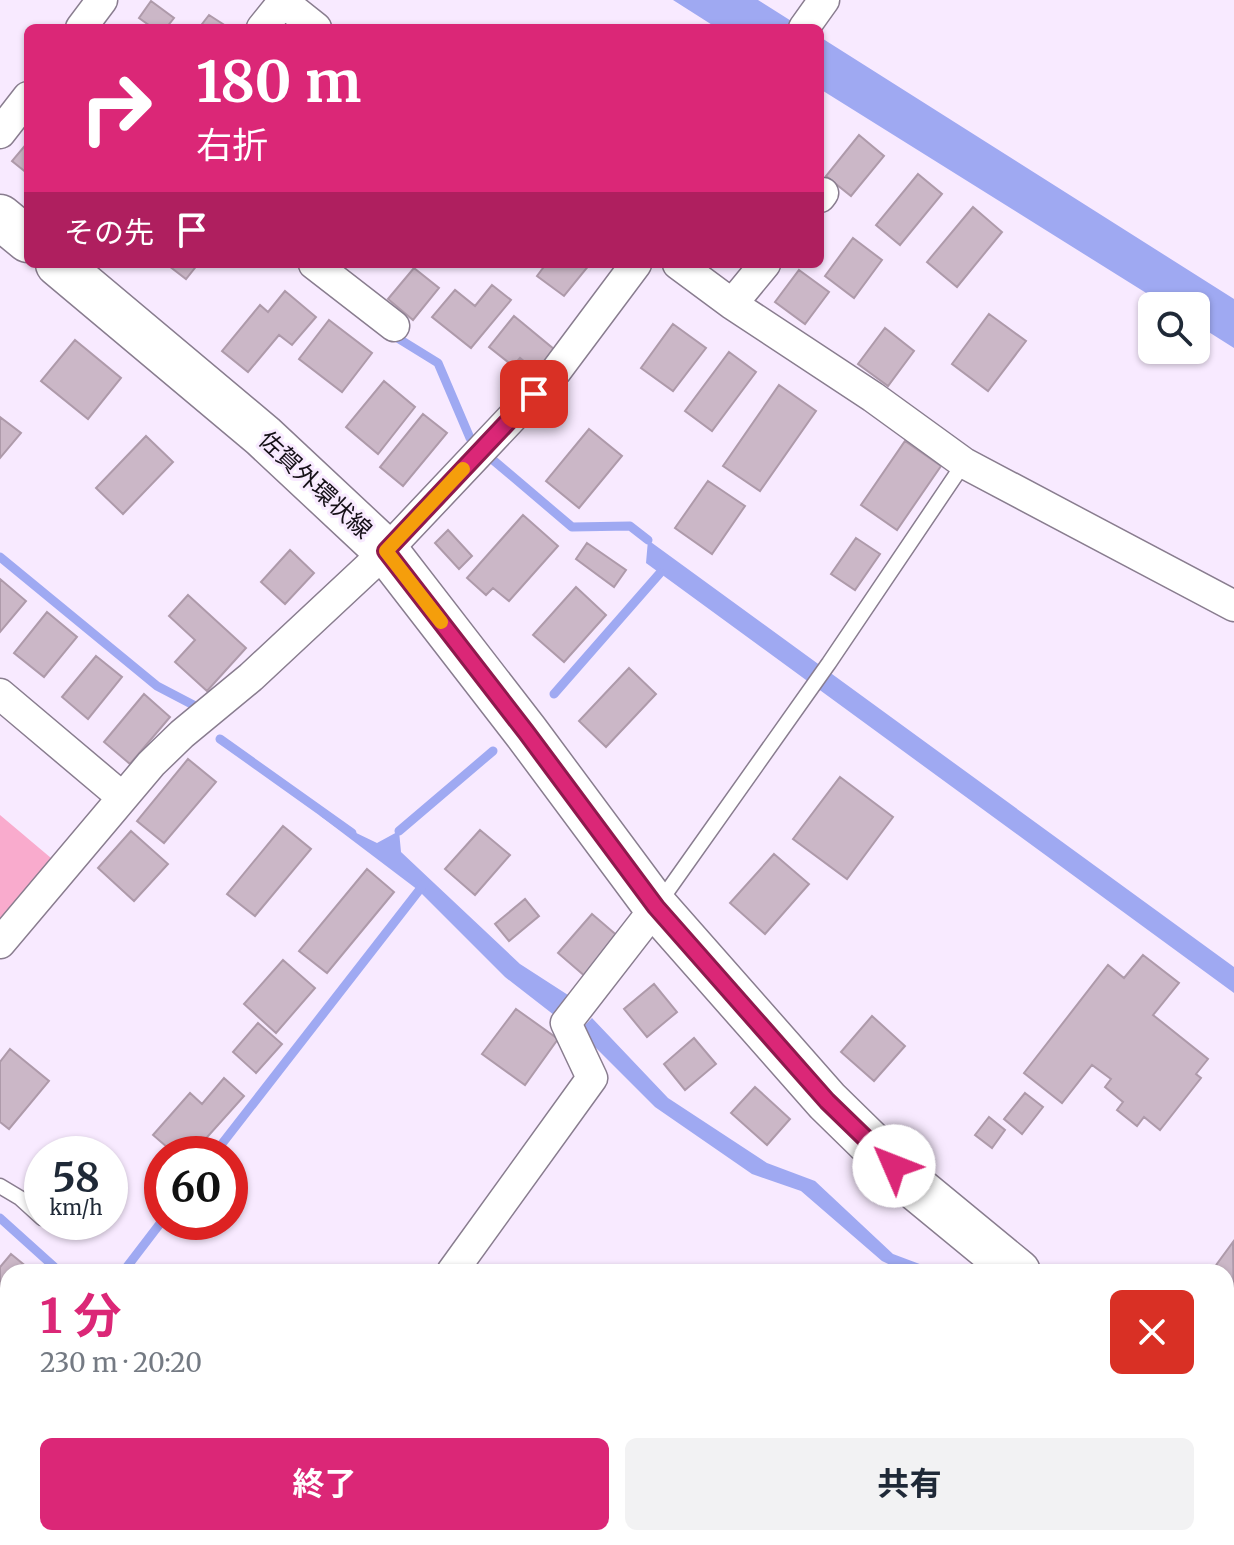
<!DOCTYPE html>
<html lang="ja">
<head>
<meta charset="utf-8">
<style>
  :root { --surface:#fff; --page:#f2f2f3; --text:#1f2937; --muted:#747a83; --accent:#db2777 }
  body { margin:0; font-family:Merriweather,"Noto Sans JP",serif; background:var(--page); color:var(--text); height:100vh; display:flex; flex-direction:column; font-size:30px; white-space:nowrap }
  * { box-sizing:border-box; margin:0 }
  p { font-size:26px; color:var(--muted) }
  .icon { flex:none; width:44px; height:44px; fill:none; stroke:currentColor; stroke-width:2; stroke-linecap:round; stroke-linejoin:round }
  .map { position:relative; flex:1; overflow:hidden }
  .details { position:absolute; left:0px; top:1264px; width:1234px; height:282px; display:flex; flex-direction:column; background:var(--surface); border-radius:24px 24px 0 0; box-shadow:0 2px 6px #0004 }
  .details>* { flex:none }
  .guide { position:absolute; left:24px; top:24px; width:800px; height:244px; border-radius:12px; box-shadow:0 2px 6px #0004; background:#db2777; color:#fff; overflow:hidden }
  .buttons { position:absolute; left:1138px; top:292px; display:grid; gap:16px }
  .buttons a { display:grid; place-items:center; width:72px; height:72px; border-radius:12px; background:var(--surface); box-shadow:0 2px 6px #0004; font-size:40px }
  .speed { position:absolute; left:24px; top:1136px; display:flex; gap:16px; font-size:40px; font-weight:700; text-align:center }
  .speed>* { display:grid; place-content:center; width:104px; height:104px; border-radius:50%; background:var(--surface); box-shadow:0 2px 6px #0004; line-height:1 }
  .speed small { font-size:20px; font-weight:400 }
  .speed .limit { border:12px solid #d22; background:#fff; color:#111 }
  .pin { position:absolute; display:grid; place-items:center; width:68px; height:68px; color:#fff; margin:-34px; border-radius:16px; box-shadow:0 4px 12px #0006 }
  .me { position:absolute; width:88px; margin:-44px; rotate:314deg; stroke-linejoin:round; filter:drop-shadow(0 0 6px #0008) }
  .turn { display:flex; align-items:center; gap:28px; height:168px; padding:0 40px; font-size:36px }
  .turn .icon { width:104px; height:104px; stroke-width:2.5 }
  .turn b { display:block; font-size:56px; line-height:68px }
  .then { display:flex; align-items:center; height:76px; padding:0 40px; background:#0003; gap:16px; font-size:30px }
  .round { display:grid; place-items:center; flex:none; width:84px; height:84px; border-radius:12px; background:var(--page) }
  .head { display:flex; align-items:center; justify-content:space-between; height:136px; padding:0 40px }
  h1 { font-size:48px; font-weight:700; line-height:60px; color:var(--accent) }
  .button { display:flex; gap:16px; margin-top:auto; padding:16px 40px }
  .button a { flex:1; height:92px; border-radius:12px; background:var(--accent); color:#fff; font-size:32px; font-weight:700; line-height:92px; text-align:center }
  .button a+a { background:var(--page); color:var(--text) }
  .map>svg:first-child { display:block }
  .green { fill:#f9abcd }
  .water { fill:#9fa9f2 }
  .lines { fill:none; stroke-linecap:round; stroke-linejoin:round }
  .stream { stroke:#9fa9f2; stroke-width:9 }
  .building { fill:#cbb7c7; stroke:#ae9aaa; stroke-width:2 }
  .service-casing { stroke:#897d8f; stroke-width:17 }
  .minor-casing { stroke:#897d8f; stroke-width:33 }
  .primary-casing { stroke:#897d8f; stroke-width:47 }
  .service { stroke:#fff; stroke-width:14 }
  .minor { stroke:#fff; stroke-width:30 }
  .primary { stroke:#fff; stroke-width:44 }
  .route-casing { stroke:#8e194d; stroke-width:20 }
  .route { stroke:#db2777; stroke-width:14 }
  .slow { stroke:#f59e0b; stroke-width:14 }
  .labels { text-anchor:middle; stroke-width:6; stroke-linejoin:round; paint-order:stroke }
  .street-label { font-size:24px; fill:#151017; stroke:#f8eaff }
</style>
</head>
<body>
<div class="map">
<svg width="1234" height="1545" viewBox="0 0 1234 1545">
  <rect width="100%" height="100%" fill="#f8eaff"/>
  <path class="green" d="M0,815l51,43 -51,64z"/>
  <path class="water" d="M673,0h85l38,24 -4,4h-75z
    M820,37l414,262v49l-38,-24v-18h-29l-347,-217z
    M648,540l586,427v26l-588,-430z
    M319,815l58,28 22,-12 2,21 119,112 48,31 -14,20 -49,-38 -87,-87z
    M592,1018l76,80 99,65 48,18 78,73 48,18h-36l-23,-11 -81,-70 -49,-17 -97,-67 -76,-76z"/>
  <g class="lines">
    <path class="stream" d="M391,334l47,29 32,75
      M493,460l79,67 58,-1 18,14
      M0,557l157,129 44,23
      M554,694l106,-121
      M220,739l132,94
      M399,831l94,-80
      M214,1154l210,-270
      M0,1218l60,54
      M123,1272l39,-51"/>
  </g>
  <path class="building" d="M151,1l23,17 -8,10h-13l-14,-10z
    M209,15l20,13h-30z
    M859,135l25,21 -33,40 -25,-20z
    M28,142v32l-16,-13z
    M918,174l24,20 -42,51 -24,-20z
    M973,207l29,25 -45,55 -30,-25z
    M853,238l29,22 -28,38 -29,-22z
    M170,264h28l-12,15 -17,-13z
    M546,264h44l-26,32 -27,-20z
    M414,268l25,20 -26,32 -25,-21z
    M799,270l30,22 -24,32 -30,-22z
    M492,285l19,15 -40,48 -39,-31 23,-27 20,16z
    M285,291l31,26 -24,28 -13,-10 -31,37 -26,-21 38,-46 8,7z
    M989,314l37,27 -38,50 -36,-27z
    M514,316l41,34 -18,22 -17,-14 -7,8 -24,-19z
    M329,320l43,33 -30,39 -43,-33z
    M673,324l33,24 -33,43 -32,-23z
    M885,328l29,23 -26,35 -30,-22z
    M75,340l46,38 -33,41 -47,-38z
    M729,352l27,20 -44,59 -27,-20z
    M384,381l31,26 -37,47 -32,-27z
    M779,385l37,26 -56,80 -37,-25z
    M423,414l24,19 -44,53 -23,-19z
    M0,417l21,16 -21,25z
    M589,429l33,27 -43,52 -33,-27z
    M146,436l27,26 -50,52 -27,-26z
    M905,441l36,25 -44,64 -36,-25z
    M708,481l37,25 -33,48 -37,-26z
    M523,515l35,31 -49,55 -16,-13 -7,7 -19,-17z
    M448,530l24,26 -13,13 -24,-26z
    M856,538l24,16 -25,36 -24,-16z
    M587,543l39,27 -12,17 -38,-28z
    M290,550l24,23 -29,31 -24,-22z
    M0,579l26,22 -26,31z
    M576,587l30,28 -42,47 -31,-27z
    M188,595l58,53 -39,43 -32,-29 20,-22 -26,-24z
    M47,612l30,25 -33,40 -30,-24z
    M96,656l26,21 -34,42 -26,-22z
    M629,668l27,26 -50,53 -27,-26z
    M144,694l26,23 -40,47 -26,-22z
    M188,759l28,23 -52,61 -27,-22z
    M840,777l53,40 -46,62 -54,-40z
    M283,826l28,23 -56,67 -28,-22z
    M480,830l30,25 -35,40 -30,-26z
    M131,831l37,33 -34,37 -36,-33z
    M774,854l35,30 -44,50 -35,-31z
    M367,869l27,23 -67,81 -28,-22z
    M525,899l14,17 -30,25 -14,-17z
    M592,914l28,24 -34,39 -28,-24z
    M1143,955l36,28 -26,32 55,44 -12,15 5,4 -41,52 -16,-13 -7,9 -20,-16 6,-8 -18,-15 6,-8 -19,-14 -30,38 -38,-30 84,-108 16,13z
    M283,960l32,28 -39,45 -32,-29z
    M654,984l23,28 -30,25 -23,-28z
    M516,1009l42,30 -33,46 -43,-31z
    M872,1016l33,30 -31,35 -33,-29z
    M258,1023l24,21 -26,29 -23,-21z
    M694,1038l22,26 -31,26 -21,-26z
    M10,1049l39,32 -40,48 -9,-7v-60z
    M224,1078l20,18 -52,58h-17l-22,-19 37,-42 12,11z
    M755,1087l35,32 -23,26 -36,-32z
    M1025,1093l18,14 -21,27 -18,-15z
    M989,1117l16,13 -13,18 -17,-13z
    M1233,1242l1,82 -8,11v-63h-15z
    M11,1254l22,18h-25v49l-8,10v-64z"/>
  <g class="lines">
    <defs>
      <path id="service" d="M659,903l170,-240 135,-200
        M0,1186l20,12 22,20"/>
      <path id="minor" d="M281,0l35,28
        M81,28l21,-28
        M262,28l21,-26
        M804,28l20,-28
        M0,133l28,-36
        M820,197l3,-4
        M314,264l80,62
        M678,264l54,40 141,93 91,66 270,143
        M732,304l33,-40
        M0,694l122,103
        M0,943l151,-179 31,-30 69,-57 135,-126 170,-180 80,-107
        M452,1272l140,-194 -26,-55 90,-116
        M0,1391l8,-10
        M0,1518l8,6
        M27,1538l10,7
        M440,1538l10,7
        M255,1545l5,-7"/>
      <path id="primary" d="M0,217l28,23
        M58,264l205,172 123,115 140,181 130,175 171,194 89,87 102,84
        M1226,1421l8,5"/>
    </defs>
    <use href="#service" class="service-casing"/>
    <use href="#minor" class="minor-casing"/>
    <use href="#primary" class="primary-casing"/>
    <use href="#service" class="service"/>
    <use href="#minor" class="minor"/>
    <use href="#primary" class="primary"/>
  </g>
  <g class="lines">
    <defs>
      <path id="route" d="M534,394l-148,157 140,181 130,175 171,194 67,65"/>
    </defs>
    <use href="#route" class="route-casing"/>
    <use href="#route" class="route"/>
    <path class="slow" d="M441,622l-55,-71 77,-82"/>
  </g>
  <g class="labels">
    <g class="street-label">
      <text transform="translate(315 485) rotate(43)" y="8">佐賀外環状線</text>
    </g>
  </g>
</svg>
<div class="buttons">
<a><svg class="icon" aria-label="search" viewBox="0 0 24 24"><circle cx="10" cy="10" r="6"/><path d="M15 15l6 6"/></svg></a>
</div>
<div class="speed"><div>58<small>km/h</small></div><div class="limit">60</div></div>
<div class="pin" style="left:534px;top:394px;background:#d93025"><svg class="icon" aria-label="arrive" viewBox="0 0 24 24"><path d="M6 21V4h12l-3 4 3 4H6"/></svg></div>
<svg class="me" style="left:894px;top:1166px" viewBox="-20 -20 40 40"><circle r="19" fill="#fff"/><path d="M0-13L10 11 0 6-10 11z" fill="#db2777"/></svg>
<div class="guide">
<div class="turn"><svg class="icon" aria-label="right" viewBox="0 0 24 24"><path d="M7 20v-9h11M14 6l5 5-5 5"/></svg><div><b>180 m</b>右折</div></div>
<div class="then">その先<svg class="icon" aria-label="arrive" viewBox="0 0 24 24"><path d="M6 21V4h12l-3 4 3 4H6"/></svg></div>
</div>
<section class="details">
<div class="head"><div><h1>1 分</h1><p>230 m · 20:20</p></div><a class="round" style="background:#d93025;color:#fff"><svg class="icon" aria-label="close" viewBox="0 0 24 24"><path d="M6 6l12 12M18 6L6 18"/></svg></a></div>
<div class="button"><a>終了</a><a>共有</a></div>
</section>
</div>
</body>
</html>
